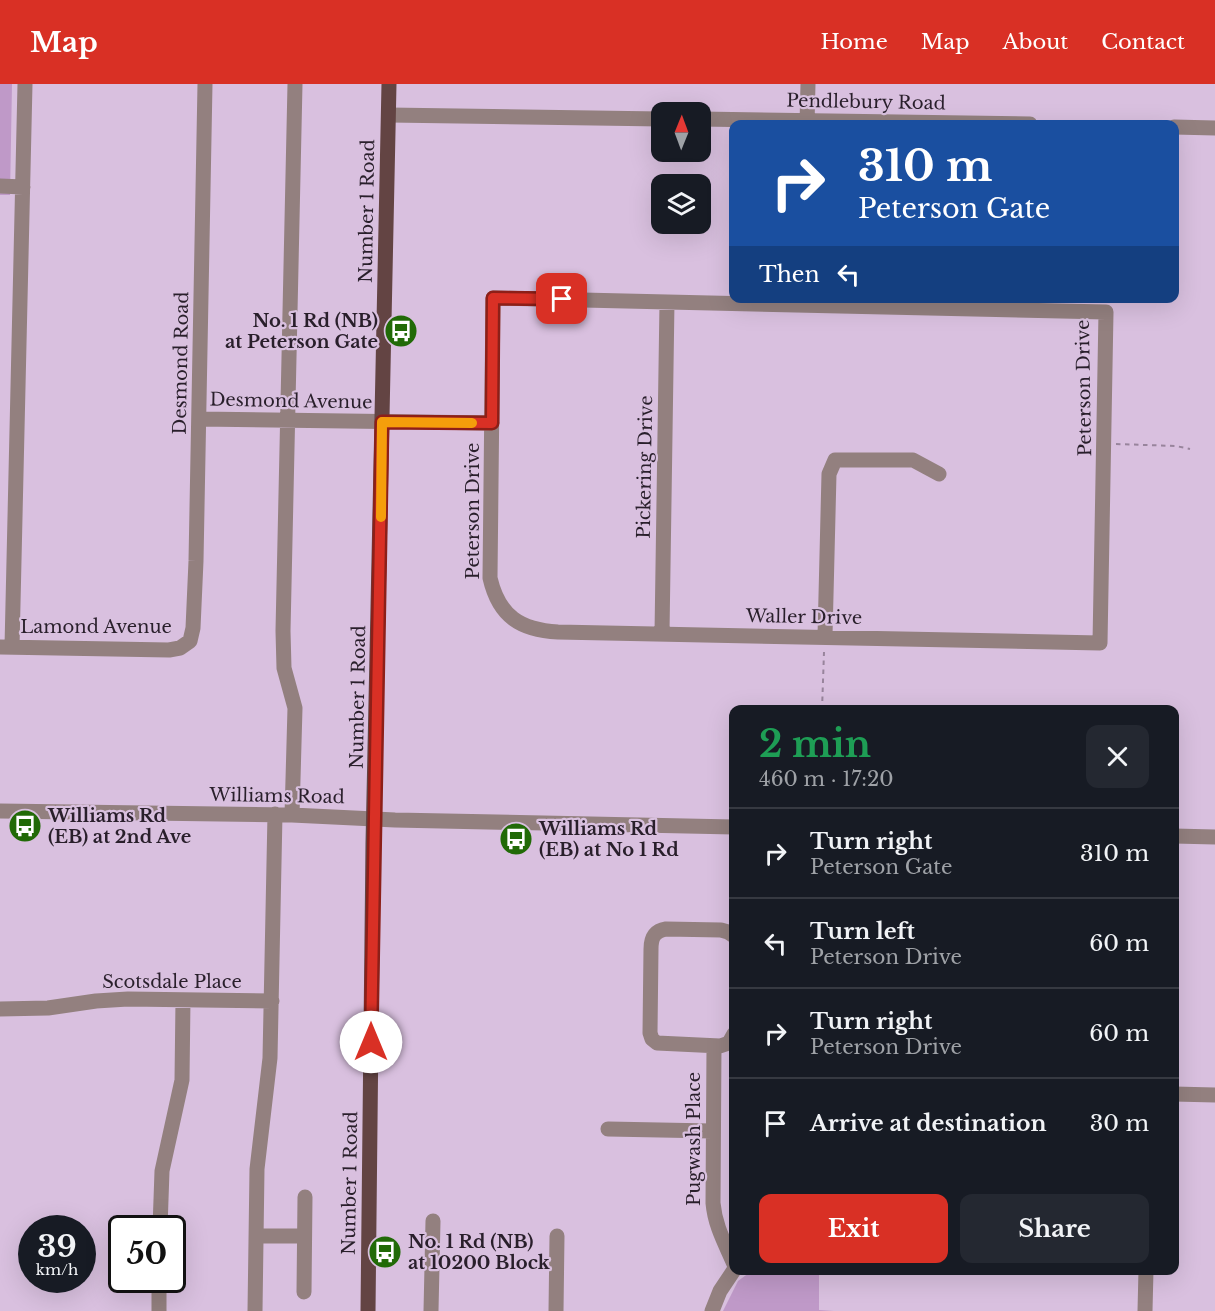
<!DOCTYPE html>
<html lang="en">
<head>
<meta charset="utf-8">
<style>
  :root { --surface:#171b24; --page:#242831; --text:#f1f3f6; --muted:#9ea1a6; --line:#363941; --accent:#d93025 }
  body { margin:0; font-family:"Libre Baskerville",serif; background:var(--page); color:var(--text); height:100vh; display:flex; flex-direction:column; font-size:22px; white-space:nowrap }
  * { box-sizing:border-box; margin:0 }
  p { font-size:20px; color:var(--muted) }
  .icon { flex:none; width:33px; height:33px; fill:none; stroke:currentColor; stroke-width:2; stroke-linecap:round; stroke-linejoin:round }
  .map { position:relative; flex:1; overflow:hidden }
  .drawer { position:absolute; left:729px; top:621px; width:450px; height:570px; display:flex; flex-direction:column; background:var(--surface); border-radius:12px; box-shadow:0 6px 24px #0002 }
  .drawer>* { flex:none }
  .banner { position:absolute; left:729px; top:36px; width:450px; height:183px; border-radius:12px; box-shadow:0 6px 24px #0002; background:#1a4fa0; color:#fff; overflow:hidden }
  .needle { width:39px; rotate:1deg }
  .fabs { position:absolute; left:651px; top:18px; display:grid; gap:12px }
  .fabs a { display:grid; place-items:center; width:60px; height:60px; border-radius:12px; background:var(--surface); box-shadow:0 6px 24px #0002; font-size:30px }
  .speed { position:absolute; left:18px; top:1131px; display:flex; gap:12px; font-size:30px; font-weight:700; text-align:center }
  .speed>* { display:grid; place-content:center; width:78px; height:78px; border-radius:50%; background:var(--surface); box-shadow:0 6px 24px #0002; line-height:1 }
  .speed small { font-size:15px; font-weight:400 }
  .speed .limit { border:3px solid #111; border-radius:9px; background:#fff; color:#111 }
  .pin { position:absolute; display:grid; place-items:center; width:51px; height:51px; color:#fff; margin:-26px; border-radius:12px; box-shadow:0 3px 9px #0006 }
  .me { position:absolute; width:66px; margin:-33px; rotate:0deg; stroke-linejoin:round; filter:drop-shadow(0 0 4px #0008) }
  .turn { display:flex; align-items:center; gap:21px; height:126px; padding:0 30px; font-size:27px }
  .turn .icon { width:78px; height:78px; stroke-width:2.5 }
  .turn b { display:block; font-size:42px; line-height:51px }
  .then { display:flex; align-items:center; height:57px; padding:0 30px; background:#0003; gap:12px; font-size:22px }
  .round { display:grid; place-items:center; flex:none; width:63px; height:63px; border-radius:12px; background:var(--page) }
  .summary { display:flex; align-items:center; justify-content:space-between; height:102px; padding:0 30px }
  h1 { font-size:36px; font-weight:700; line-height:45px; color:#1e9e55 }
  .cta { display:flex; gap:12px; margin-top:auto; padding:12px 30px }
  .cta a { flex:1; height:69px; border-radius:12px; background:var(--accent); color:#fff; font-size:24px; font-weight:700; line-height:69px; text-align:center }
  .cta a+a { background:var(--page); color:var(--text) }
  ul { padding:0; list-style:none }
  li { display:flex; align-items:center; gap:18px; height:90px; padding:0 30px; border-top:2px solid var(--line) }
  li div { flex:1 }
  li b { display:block; font-size:22px }
  li em { font-style:normal }
  header { display:flex; align-items:center; gap:36px; box-sizing:border-box; height:84px; padding:0 30px; background:var(--accent); color:#fff }
  header strong { font-size:28px }
  nav { display:flex; gap:33px; margin-inline-start:auto; font-size:21px }
  .map>svg:first-child { display:block }
  .green { fill:#bf99c8 }
  .lines { fill:none; stroke-linecap:round; stroke-linejoin:round }
  .path { stroke:#98849c; stroke-width:2; stroke-dasharray:4.5 4.5; stroke-linecap:butt }
  .minor { stroke:#93807f; stroke-width:15 }
  .major { stroke:#634443; stroke-width:15 }
  .route-casing { stroke:#8d1f18; stroke-width:15 }
  .route { stroke:#d93025; stroke-width:10 }
  .slow { stroke:#f59e0b; stroke-width:10 }
  .labels { text-anchor:middle; stroke-width:4.5; stroke-linejoin:round; paint-order:stroke }
  .street-label { font-size:18px; fill:#291f2b; stroke:#d9c0df }
  .poi-label { font-size:18px; font-weight:bold; fill:#291f2b; stroke:#d9c0df; text-anchor:start }
</style>
</head>
<body>
<header>
<strong>Map</strong>
<nav><a>Home</a><a>Map</a><a>About</a><a>Contact</a></nav>
</header>
<div class="map">
<svg width="1215" height="1227" viewBox="0 0 1215 1227">
  <rect width="100%" height="100%" fill="#d9c0df"/>
  <path class="green" d="M0,0h12l-2,111h-10z
    M753,1186l66,1v39l15,1h-111l15,-30z"/>
  <g class="lines">
    <path class="path" d="M1116,360l60,2 14,3
      M822,626l2,-58"/>
    <path class="minor" d="M389,31l273,4
      M700,35l330,5
      M807,40l1,-40
      M1174,43l41,1
      M0,102l23,1
      M493,214l613,14 -6,331 -542,-11c-37,-2 -59,-15 -68,-54z
      M199,335l293,4
      M662,549l5,-331
      M825,552l4,-162 6,-14h78l26,14
      M0,563l169,3 11,-2 10,-7 3,-13 3,-67 9,-477
      M12,563l13,-563
      M0,727l292,4 103,5 339,7
      M292,731l3,-107 -11,-40 -1,-37 12,-547
      M1174,752l41,1
      M734,852l-6,-4 -7,-2 -55,-1c-12,2 -15,9 -15,20l-1,84 2,6 5,4 63,3 9,-3 5,-9
      M0,925l48,-1 48,-7 32,-2 144,2
      M714,962l-1,157c2,23 12,40 21,61
      M1174,1010l41,1
      M608,1045l104,2
      M160,1144l2,-57 20,-91 1,-80
      M256,1152h48
      M304,1208l1,-95
      M159,1227v-31
      M255,1227l2,-142 13,-111 5,-244
      M431,1227l2,-90
      M556,1227l1,-75
      M712,1227l8,-20 14,-21
      M1145,1227l1,-41"/>
    <path class="major" d="M368,1227l5,-467 16,-760"/>
  </g>
  <g class="lines">
    <defs>
      <path id="route" d="M371,958l11,-620 110,1 1,-125 69,1"/>
    </defs>
    <use href="#route" class="route-casing"/>
    <use href="#route" class="route"/>
    <path class="slow" d="M381,433l1,-95 90,1"/>
  </g>
  <defs>
    <symbol id="bus-disc" viewBox="-11 -11 22 22"><circle r="9.5" fill="#216a07" stroke="#d9c0df"/><path d="M-5-6H5V4H4V6H2V4H-2V6H-4V4H-5ZM-3.5-4V0h7V-4ZM-3.5 1.2v1.5H-2V1.2ZM2 1.2v1.5H3.5V1.2Z" fill="#fff"/></symbol>
  </defs>
  <g fill-rule="evenodd">
    <use href="#bus-disc" x="382" y="228" width="38" height="38"/>
    <use href="#bus-disc" x="6" y="723" width="38" height="38"/>
    <use href="#bus-disc" x="497" y="736" width="38" height="38"/>
    <use href="#bus-disc" x="366" y="1149" width="38" height="38"/>
  </g>
  <g class="labels">
    <g class="street-label">
      <text transform="translate(866 18) rotate(1)" y="6">Pendlebury Road</text>
      <text transform="translate(367 127) rotate(-89)" y="6">Number 1 Road</text>
      <text transform="translate(181 279) rotate(-89)" y="6">Desmond Road</text>
      <text transform="translate(1084 304) rotate(-91)" y="6">Peterson Drive</text>
      <text transform="translate(291 317) rotate(1)" y="6">Desmond Avenue</text>
      <text transform="translate(645 383) rotate(-89)" y="6">Pickering Drive</text>
      <text transform="translate(473 427) rotate(-90)" y="6">Peterson Drive</text>
      <text transform="translate(804 533) rotate(1)" y="6">Waller Drive</text>
      <text x="96" y="549">Lamond Avenue</text>
      <text transform="translate(358 613) rotate(-89)" y="6">Number 1 Road</text>
      <text transform="translate(277 712) rotate(1)" y="6">Williams Road</text>
      <text x="172" y="904">Scotsdale Place</text>
      <text transform="translate(694 1055) rotate(-90)" y="6">Pugwash Place</text>
      <text transform="translate(350 1099) rotate(-89)" y="6">Number 1 Road</text>
    </g>
    <g class="poi-label">
      <text x="378" y="243" text-anchor="end">No. 1 Rd (NB)<tspan x="378" dy="21">at Peterson Gate</tspan></text>
      <text x="48" y="738">Williams Rd<tspan x="48" dy="21">(EB) at 2nd Ave</tspan></text>
      <text x="539" y="751">Williams Rd<tspan x="539" dy="21">(EB) at No 1 Rd</tspan></text>
      <text x="408" y="1164">No. 1 Rd (NB)<tspan x="408" dy="21">at 10200 Block</tspan></text>
    </g>
  </g>
</svg>
<div class="fabs">
<a><svg class="needle" viewBox="-14 -14 28 28"><path d="M0-13l5 13h-10z" fill="#e53935"/><path d="M0 13l5-13h-10z" fill="#9ea1a6"/></svg></a>
<a><svg class="icon" aria-label="layers" viewBox="0 0 24 24"><path d="M12 4l9 5-9 5-9-5zM3 14l9 5 9-5"/></svg></a>
</div>
<div class="speed"><div>39<small>km/h</small></div><div class="limit">50</div></div>
<div class="pin" style="left:562px;top:215px;background:#d93025"><svg class="icon" aria-label="arrive" viewBox="0 0 24 24"><path d="M6 21V4h12l-3 4 3 4H6"/></svg></div>
<svg class="me" style="left:371px;top:958px" viewBox="-20 -20 40 40"><circle r="19" fill="#fff"/><path d="M0-13L10 11 0 6-10 11z" fill="#d93025"/></svg>
<div class="banner">
<div class="turn"><svg class="icon" aria-label="right" viewBox="0 0 24 24"><path d="M7 20v-9h11M14 6l5 5-5 5"/></svg><div><b>310 m</b>Peterson Gate</div></div>
<div class="then">Then<svg class="icon" aria-label="left" viewBox="0 0 24 24"><path d="M17 20v-9H6M10 6l-5 5 5 5"/></svg></div>
</div>
<section class="drawer">
<div class="summary"><div><h1>2 min</h1><p>460 m · 17:20</p></div><a class="round"><svg class="icon" aria-label="close" viewBox="0 0 24 24"><path d="M6 6l12 12M18 6L6 18"/></svg></a></div>
<ul>
<li><svg class="icon" aria-label="right" viewBox="0 0 24 24"><path d="M7 20v-9h11M14 6l5 5-5 5"/></svg><div><b>Turn right</b><p>Peterson Gate</p></div><em>310 m</em></li>
<li><svg class="icon" aria-label="left" viewBox="0 0 24 24"><path d="M17 20v-9H6M10 6l-5 5 5 5"/></svg><div><b>Turn left</b><p>Peterson Drive</p></div><em>60 m</em></li>
<li><svg class="icon" aria-label="right" viewBox="0 0 24 24"><path d="M7 20v-9h11M14 6l5 5-5 5"/></svg><div><b>Turn right</b><p>Peterson Drive</p></div><em>60 m</em></li>
<li><svg class="icon" aria-label="arrive" viewBox="0 0 24 24"><path d="M6 21V4h12l-3 4 3 4H6"/></svg><div><b>Arrive at destination</b></div><em>30 m</em></li>
</ul>
<div class="cta"><a>Exit</a><a>Share</a></div>
</section>
</div>
</body>
</html>
